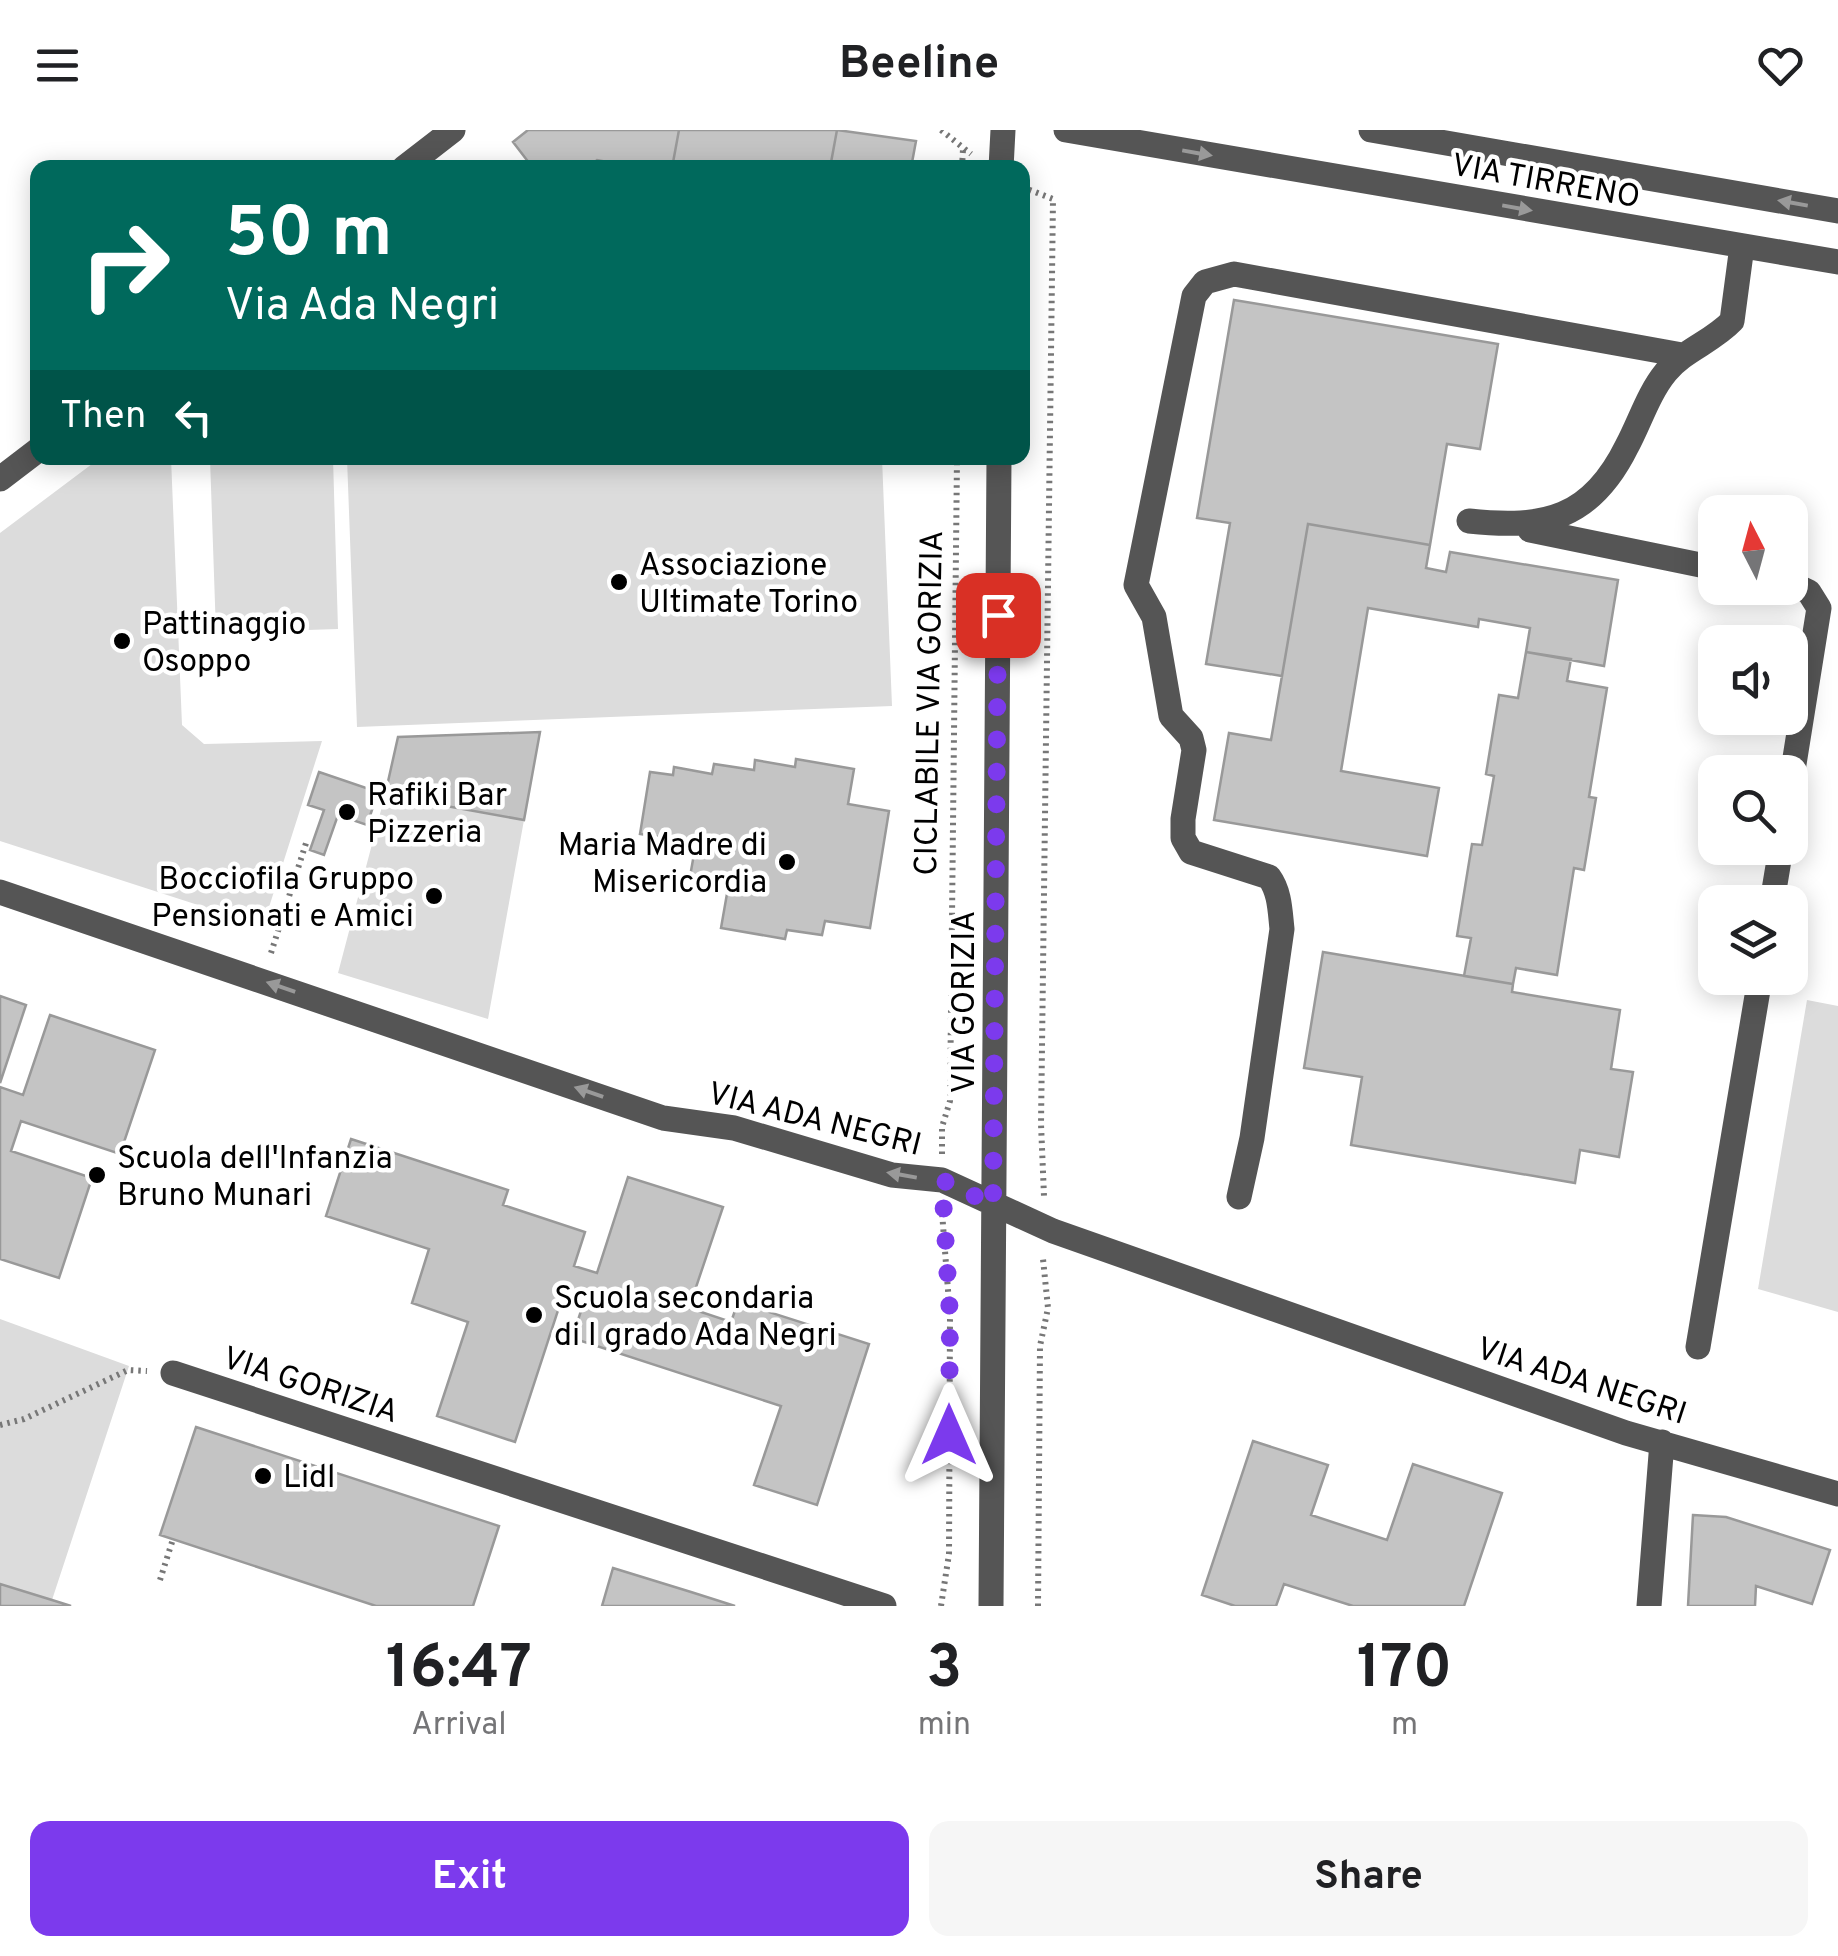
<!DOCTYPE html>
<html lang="en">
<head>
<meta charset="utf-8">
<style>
  :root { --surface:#fff; --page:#f6f6f6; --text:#202124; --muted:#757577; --accent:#7c3aed }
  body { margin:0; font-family:Overpass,sans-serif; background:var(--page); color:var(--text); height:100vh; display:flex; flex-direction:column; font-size:38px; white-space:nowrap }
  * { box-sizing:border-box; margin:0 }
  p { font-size:32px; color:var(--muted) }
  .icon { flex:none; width:55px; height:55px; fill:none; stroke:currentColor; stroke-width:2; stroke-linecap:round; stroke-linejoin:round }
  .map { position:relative; height:1476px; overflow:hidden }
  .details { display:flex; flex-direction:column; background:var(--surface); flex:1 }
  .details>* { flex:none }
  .hud { position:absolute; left:30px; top:30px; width:1000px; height:305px; border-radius:20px; box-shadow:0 5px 25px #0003; background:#00695c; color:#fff; overflow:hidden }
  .needle { width:65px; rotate:354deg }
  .tools { position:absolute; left:1698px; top:365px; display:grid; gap:20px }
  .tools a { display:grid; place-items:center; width:110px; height:110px; border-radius:20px; background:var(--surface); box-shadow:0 5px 25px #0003; font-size:50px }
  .pin { position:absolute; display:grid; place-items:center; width:85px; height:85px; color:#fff; margin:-42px; border-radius:20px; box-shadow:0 5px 15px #0006 }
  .me { position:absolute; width:110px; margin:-55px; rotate:0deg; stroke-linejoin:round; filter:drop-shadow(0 0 8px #0008) }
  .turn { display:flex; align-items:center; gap:35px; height:210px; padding:0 30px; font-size:45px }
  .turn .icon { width:130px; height:130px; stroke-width:2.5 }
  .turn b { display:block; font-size:70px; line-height:85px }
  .then { display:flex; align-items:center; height:95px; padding:0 30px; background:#0003; gap:20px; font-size:38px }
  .eta { display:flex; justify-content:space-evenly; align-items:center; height:170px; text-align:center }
  .eta b { font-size:60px; font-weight:700; line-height:70px }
  .action { display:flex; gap:20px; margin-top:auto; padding:20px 30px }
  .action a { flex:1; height:115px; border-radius:20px; background:var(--accent); color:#fff; font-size:40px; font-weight:700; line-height:115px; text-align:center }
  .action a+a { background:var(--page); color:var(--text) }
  header { display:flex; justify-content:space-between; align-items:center; height:130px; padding:0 30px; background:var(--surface); font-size:45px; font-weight:700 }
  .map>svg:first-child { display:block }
  .green { fill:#dcdcdc }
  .building { fill:#c4c4c4; stroke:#999; stroke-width:2.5 }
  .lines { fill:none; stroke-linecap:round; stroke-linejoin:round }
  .path { stroke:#777; stroke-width:6; stroke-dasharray:2.5 5; stroke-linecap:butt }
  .minor { stroke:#555; stroke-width:25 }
  .oneway { fill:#999 }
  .route { stroke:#7c3aed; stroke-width:18; stroke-dasharray:0 32.4 }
  .poi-dot { fill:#000; stroke:#fff; stroke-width:4 }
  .labels { text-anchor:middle; stroke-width:9; stroke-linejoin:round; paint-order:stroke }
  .street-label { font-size:32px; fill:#000; stroke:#fff }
  .poi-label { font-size:32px; fill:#000; stroke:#fff; text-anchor:start }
</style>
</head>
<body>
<header><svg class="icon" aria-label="menu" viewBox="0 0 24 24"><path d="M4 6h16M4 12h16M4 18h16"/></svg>Beeline<svg class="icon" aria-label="heart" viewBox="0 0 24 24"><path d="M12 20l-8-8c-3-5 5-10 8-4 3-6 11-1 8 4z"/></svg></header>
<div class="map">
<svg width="1838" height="1476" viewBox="0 0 1838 1476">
  <rect width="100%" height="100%" fill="#fff"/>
  <path class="green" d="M100,328h71l11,267 22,19 118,-3 -59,185 -263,-85v-308z
    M210,328h123l5,171 -122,4z
    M347,328h535l10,248 -535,21z
    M385,665l139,25 -36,199 -150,-46z
    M1807,870l31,6v306l-80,-23z
    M0,1189l129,47 -77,234 -52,-16z"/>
  <path class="building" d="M528,0h151l-7,38h-31l-44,-8 -9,8h-55l-20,-26z
    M679,0h158l-7,38h-158z
    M837,0l79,11 -5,27h-81z
    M1234,170l264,44 -18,105 -33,-5 -17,101 -122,-21 -26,152 -76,-12 24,-141 -33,-5z
    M1308,394l122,21 -4,23 20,4 4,-20 168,28 -14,86 -78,-14 4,-24 -51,-9 -1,8 -110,-19 -27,163 98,17 -12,68 -213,-36 15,-87 42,7z
    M1526,522l45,7 -4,22 40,7 -18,109 7,1 -12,72 -10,-2 -17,107 -41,-7 -3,16 -49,-8 7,-38 -14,-2 15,-92 10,1 12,-69 -8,-2 13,-79 19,3z
    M540,602l-16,88 -139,-25 13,-58z
    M796,629l58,10 -6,35 41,7 -19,117 -45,-7 -3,14 -35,-5 -2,9 -64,-11 7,-40 -39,-6 7,-39 -56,-9 10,-62 23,3 1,-8 38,7 2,-10 40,6 1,-10 40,7z
    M319,642l59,20 -11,33 -29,-10 -14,40 -14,-5 14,-40 -16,-5z
    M1323,822l190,32 -1,8 108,18 -9,59 22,3 -14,85 -39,-7 -5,33 -224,-38 11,-68 -58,-9z
    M0,866l26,9 -26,78z
    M50,885l105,35 -35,104 -99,-33 -10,30 81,27 -33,100 -59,-19v-172l23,8z
    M351,1009l157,51 -5,15 82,27 -11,34 23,7 31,-96 95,30 -34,101 42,14 7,-20 131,42 -52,161 -63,-20 27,-79 -209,-68 12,-36 -21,-7 -48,147 -78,-26 31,-94 -56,-19 17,-54 -103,-33z
    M196,1297l303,99 -26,80h-97l-216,-71z
    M1253,1311l75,24 -17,50 76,25 26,-76 89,29 -38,113h-111l-69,-22 -8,22h-41l-33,-11z
    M1693,1385l33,2 104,33 -18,54 -56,-18 -1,20h-67z
    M613,1438l78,24 44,14h-133z
    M0,1454l52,16 19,6h-71z"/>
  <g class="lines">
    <path class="path" d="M941,0l30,24
      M962,38l1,-19
      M1022,57l31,12 -12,925 3,72
      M271,823l36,-113
      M942,1024v-27l8,-26 7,-643
      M0,1295l24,-6 104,-49 19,1
      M160,1450l13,-41
      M941,1476l8,-52 1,-238 -8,-104
      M1038,1476l2,-260 8,-38 -5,-49"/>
    <path class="minor" d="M1066,0l772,132
      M1371,0l467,81
      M404,38l49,-38
      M1001,38l2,-38
      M0,349l38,-29
      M1469,391c76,8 122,-2 158,-75 13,-24 21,-52 39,-74 18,-22 46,-30 66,-51l10,-75
      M1530,400l185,38
      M1790,453l19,9 10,16 -29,181
      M0,762l663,226 71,10 158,47 50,5 111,51 573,202 212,61
      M1772,772l9,-54
      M1239,1067l13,-59 30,-209c-2,-18 -2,-37 -13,-52l-78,-25 -8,-14v-19l11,-69 -3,-12 -20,-22 -17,-99 -18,-32 58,-289 11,-14 29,-8 448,81
      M1698,1217l62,-369
      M173,1243l711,233
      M991,1476l8,-1148
      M1649,1476l13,-164"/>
  </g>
  <defs><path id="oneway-solid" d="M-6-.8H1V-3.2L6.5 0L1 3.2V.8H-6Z" transform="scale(2.5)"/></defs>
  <g class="oneway">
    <use href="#oneway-solid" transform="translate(1197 23) rotate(10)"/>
    <use href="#oneway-solid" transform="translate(1793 73) rotate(-170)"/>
    <use href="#oneway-solid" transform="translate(1517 78) rotate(10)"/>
    <use href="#oneway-solid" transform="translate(281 857) rotate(-161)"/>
    <use href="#oneway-solid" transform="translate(589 962) rotate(-161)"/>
    <use href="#oneway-solid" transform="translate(902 1045) rotate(-170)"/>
  </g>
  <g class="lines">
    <path class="route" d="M949,1305l1,-119 -8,-136 51,25 5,-590"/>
  </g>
  <g class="poi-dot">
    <circle cx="619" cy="452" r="10"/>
    <circle cx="122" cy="511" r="10"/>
    <circle cx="347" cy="682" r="10"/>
    <circle cx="787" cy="732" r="10"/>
    <circle cx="434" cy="766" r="10"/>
    <circle cx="97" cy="1045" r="10"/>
    <circle cx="534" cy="1185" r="10"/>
    <circle cx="263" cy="1346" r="10"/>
  </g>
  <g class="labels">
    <g class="street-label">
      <text transform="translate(1546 50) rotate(10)" y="11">VIA TIRRENO</text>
      <text transform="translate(928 573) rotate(-89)" y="11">CICLABILE VIA GORIZIA</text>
      <text transform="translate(963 872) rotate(-90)" y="11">VIA GORIZIA</text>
      <text transform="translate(815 988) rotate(14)" y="11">VIA ADA NEGRI</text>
      <text transform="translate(1582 1250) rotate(18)" y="11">VIA ADA NEGRI</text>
      <text transform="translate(311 1254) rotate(18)" y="11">VIA GORIZIA</text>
    </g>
    <g class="poi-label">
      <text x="639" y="445">Associazione<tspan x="639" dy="37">Ultimate Torino</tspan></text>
      <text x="142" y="504">Pattinaggio<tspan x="142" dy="37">Osoppo</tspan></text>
      <text x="367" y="675">Rafiki Bar<tspan x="367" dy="37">Pizzeria</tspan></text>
      <text x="767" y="725" text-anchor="end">Maria Madre di<tspan x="767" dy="37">Misericordia</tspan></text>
      <text x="414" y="759" text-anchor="end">Bocciofila Gruppo<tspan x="414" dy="37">Pensionati e Amici</tspan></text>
      <text x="117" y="1038">Scuola dell'Infanzia<tspan x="117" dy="37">Bruno Munari</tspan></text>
      <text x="554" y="1178">Scuola secondaria<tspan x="554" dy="37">di I grado Ada Negri</tspan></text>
      <text x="283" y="1357">Lidl</text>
    </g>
  </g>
</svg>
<div class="tools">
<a><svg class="needle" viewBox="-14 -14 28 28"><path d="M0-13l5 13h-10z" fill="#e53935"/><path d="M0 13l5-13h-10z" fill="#757577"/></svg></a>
<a><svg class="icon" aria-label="sound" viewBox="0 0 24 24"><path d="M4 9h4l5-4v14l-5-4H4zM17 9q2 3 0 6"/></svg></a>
<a><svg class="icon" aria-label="search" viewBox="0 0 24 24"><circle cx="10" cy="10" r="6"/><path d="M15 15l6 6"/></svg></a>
<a><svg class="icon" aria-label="layers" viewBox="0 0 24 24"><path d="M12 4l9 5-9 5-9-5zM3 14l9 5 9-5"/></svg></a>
</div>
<div class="pin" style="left:998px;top:485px;background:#d93025"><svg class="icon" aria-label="arrive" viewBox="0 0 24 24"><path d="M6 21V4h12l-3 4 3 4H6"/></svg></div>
<svg class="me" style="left:949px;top:1305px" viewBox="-20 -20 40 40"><path d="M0-17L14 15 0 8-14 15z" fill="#7c3aed" stroke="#fff" stroke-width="4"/></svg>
<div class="hud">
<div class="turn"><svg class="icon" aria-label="right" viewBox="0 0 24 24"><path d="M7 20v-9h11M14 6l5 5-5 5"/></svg><div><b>50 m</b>Via Ada Negri</div></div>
<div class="then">Then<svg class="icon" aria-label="left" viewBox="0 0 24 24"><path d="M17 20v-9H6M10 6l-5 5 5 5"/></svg></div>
</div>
</div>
<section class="details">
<div class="eta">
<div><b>16:47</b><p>Arrival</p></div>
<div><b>3</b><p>min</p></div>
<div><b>170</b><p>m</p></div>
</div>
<div class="action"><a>Exit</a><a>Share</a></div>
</section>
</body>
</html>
